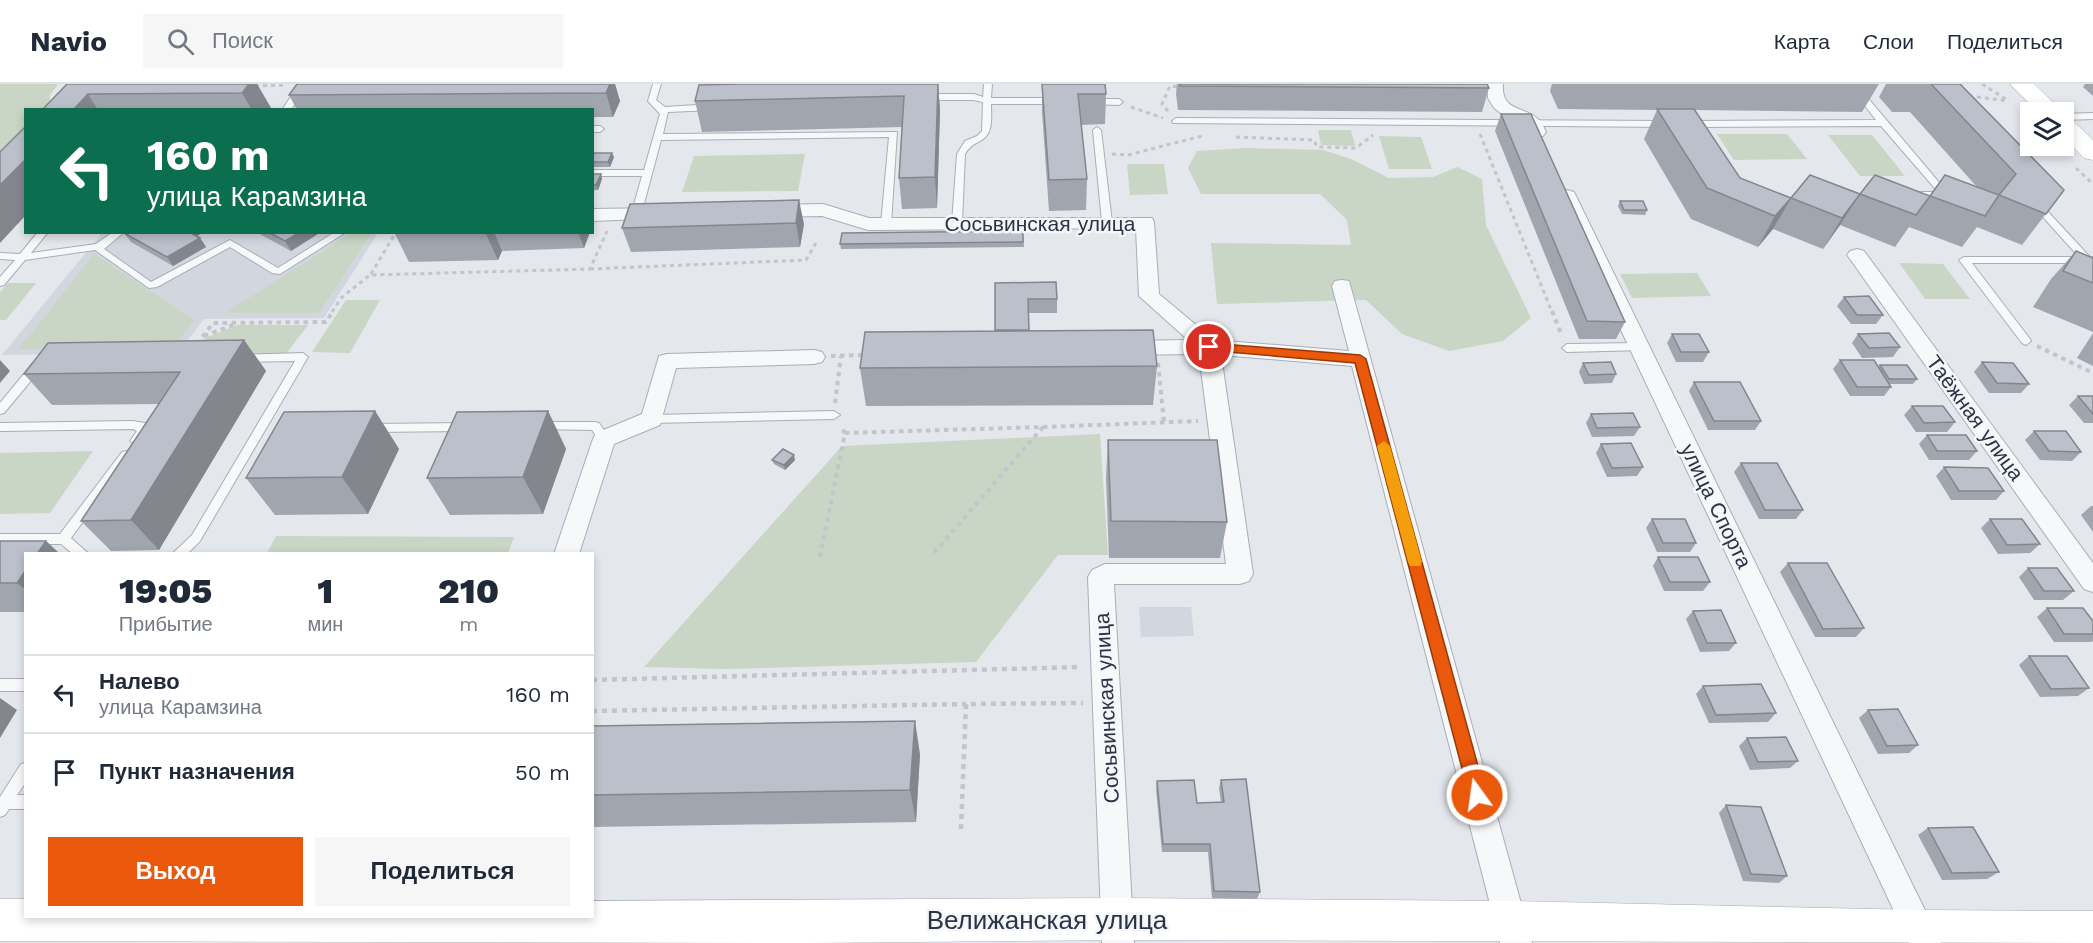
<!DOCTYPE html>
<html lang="ru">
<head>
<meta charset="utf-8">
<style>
  :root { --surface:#fff; --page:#f6f6f7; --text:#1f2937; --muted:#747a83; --line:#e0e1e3; --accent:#ea580c }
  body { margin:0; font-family:"Work Sans",sans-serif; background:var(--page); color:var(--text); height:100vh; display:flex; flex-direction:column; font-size:22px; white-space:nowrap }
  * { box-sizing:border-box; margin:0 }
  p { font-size:20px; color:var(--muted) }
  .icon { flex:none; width:33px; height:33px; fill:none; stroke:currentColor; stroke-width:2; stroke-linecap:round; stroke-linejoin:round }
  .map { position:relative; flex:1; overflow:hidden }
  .details { position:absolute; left:24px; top:468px; width:570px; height:366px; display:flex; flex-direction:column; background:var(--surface); border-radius:0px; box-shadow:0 3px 9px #0003 }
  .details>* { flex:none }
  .hud { position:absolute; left:24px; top:24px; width:570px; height:126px; border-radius:0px; box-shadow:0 3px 9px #0003; background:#0b6e4f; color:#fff; overflow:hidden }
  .buttons { position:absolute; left:2020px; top:18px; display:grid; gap:12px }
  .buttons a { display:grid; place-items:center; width:54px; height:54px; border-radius:0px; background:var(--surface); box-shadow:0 3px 9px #0003; font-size:30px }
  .pin { position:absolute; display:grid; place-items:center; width:51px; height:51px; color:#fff; margin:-26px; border:3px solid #fff; border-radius:50%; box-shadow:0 2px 6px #0007 }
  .me { position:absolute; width:66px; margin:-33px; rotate:346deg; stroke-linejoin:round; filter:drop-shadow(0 0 4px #0008) }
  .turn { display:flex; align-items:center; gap:21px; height:126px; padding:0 24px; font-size:27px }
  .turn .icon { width:78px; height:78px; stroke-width:2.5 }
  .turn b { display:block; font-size:42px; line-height:51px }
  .eta { display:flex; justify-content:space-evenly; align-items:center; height:102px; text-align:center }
  .eta b { font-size:36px; font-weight:800; line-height:42px }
  .action { display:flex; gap:12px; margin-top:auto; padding:12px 24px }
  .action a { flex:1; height:69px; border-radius:0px; background:var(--accent); color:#fff; font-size:24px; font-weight:800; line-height:69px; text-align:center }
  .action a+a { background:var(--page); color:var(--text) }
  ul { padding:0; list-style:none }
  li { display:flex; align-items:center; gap:18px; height:78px; padding:0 24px; border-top:2px solid var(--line) }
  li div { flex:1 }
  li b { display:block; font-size:22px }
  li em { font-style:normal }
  header { display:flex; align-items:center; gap:36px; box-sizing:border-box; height:84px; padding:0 30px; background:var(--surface); border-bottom:2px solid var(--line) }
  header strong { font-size:28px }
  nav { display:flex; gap:33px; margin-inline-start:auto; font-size:21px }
  .search { width:420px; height:54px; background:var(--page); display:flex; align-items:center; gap:15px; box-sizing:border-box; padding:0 21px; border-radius:0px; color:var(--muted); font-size:22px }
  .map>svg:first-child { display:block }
  .built { fill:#d2d6de }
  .green { fill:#c9d6c5 }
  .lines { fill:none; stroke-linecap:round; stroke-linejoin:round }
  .lane-casing { stroke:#a9aeb7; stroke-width:2 }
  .street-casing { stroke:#a9aeb7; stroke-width:2 }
  .secondary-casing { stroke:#a9aeb7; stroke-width:1 }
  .path-far2 { stroke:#c2c5cb; stroke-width:3; stroke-dasharray:4 4; stroke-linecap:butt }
  .path-far1 { stroke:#c2c5cb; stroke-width:4; stroke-dasharray:4.5 4.5; stroke-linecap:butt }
  .path { stroke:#c2c5cb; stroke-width:4.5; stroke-dasharray:5 5; stroke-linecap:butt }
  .lane { fill:#f7f8fa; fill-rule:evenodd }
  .street { fill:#f7f8fa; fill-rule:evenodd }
  .secondary { fill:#fff; fill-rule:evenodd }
  .wall { fill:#a1a5ae }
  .shaded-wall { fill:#83868d }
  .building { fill:#bbc0ca; stroke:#83868d; stroke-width:1.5 }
  .route { fill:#ea580c; stroke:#983908; stroke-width:1.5 }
  .slow { fill:#f59e0b }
  .labels { text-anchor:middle; stroke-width:5; stroke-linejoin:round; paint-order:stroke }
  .street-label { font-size:21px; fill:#2b3445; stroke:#f4f6f9 }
  .near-street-label { font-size:26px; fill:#2b3445; stroke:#f4f6f9 }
</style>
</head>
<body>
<header>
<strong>Navio</strong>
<div class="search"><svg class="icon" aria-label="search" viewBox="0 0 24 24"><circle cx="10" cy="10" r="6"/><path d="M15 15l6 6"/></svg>Поиск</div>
<nav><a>Карта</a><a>Слои</a><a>Поделиться</a></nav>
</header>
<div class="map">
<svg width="2093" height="859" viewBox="0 0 2093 859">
  <rect width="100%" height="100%" fill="#e4e7ec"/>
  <path class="built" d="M102,149h276l-54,85 -120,1 -25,33 -177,3z
    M1139,523h52l3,29 -53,1z"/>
  <path class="green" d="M0,0h58l-8,11v14l-24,1 -1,32 -25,27z
    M1318,46h33l4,16 -34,-1z
    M1717,50h70l20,25 -73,1z
    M1828,51h44l33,41h-45z
    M1379,52l42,1 11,32h-43z
    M1247,64l76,2 28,9 38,19 44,-1 24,-10 25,12 4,46 45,93 -28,23 -54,10 -47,-17 -36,-34 -149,4 -6,-61 140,2 -4,-25 -27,-26h-119l-13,-26 9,-17z
    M805,70l-7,37 -116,1 12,-36z
    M1127,80h37l4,30 -38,1z
    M353,148l19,1 -53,80h-94z
    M94,170l100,66 -20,27 -155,2z
    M1899,179l44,1 27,35h-45z
    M1697,189l14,23 -79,2 -12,-24z
    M8,199h28l-30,37h-6v-28z
    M346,216h34l-30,53 -38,-1z
    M237,241h71l-22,29 -95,2 14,-18z
    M1100,350l8,121h-50l-82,107 -250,7 -82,-2 198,-221z
    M93,367l-43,62 -50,1v-61z
    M276,452l238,1 -6,16h-241z"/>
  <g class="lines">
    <defs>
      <path id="lane" d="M299,0h8l-16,26h-9z
        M653,0h8l-5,16 9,7 48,-3 4,3 -4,3 -45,2 -5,22 234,-2 -6,92 -5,3 -5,-3 8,-87 -228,3 -20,75 -2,2h-6l-2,-2 11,-39h-50v-6h52l16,-56 -12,-13z
        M984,0h8l-1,14h65l4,3 -4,3h-65c0,13 3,30 -11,37 -7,4 -10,5 -15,13l-3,69 -5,3 -5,-3 5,-69 8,-13 12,-5 5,-5 1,-29 -10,-2h-48l-4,-3 4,-3h49l9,3z
        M1848,0h8l92,109v4h-39l-2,-2 5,-3h26l-57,-66 -191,1 -4,-3 4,-3 186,-1z
        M1091,15h28l4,3 -4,3 -31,-1 -1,-2z
        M2093,29v6l-29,1v-6z
        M1176,34l491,3 4,3 -4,3 -494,-4 -1,-2z
        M592,42h8l4,3 -4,3h-8z
        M1097,43l4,3 11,92 -5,3 -5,-3 -9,-92z
        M2036,117l3,1 51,55h3v6h-121l58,76 1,2 -5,4 -4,-2 -63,-83 5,-3h115l-46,-51 -2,-2z
        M38,148h10l-17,21 65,-9 17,-12h11l-20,17 47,33 79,-42 48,28 57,-36h11l-66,42 -8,-1 -42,-26 -73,40 -8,1 -54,-38 -70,10 -21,25 -4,1v-9l15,-17 -15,-1v-6l20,1z
        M1639,259l5,4 -1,3 -76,2 -5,-4 5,-4z
        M303,269l5,4 -108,184 -13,13h-15l20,-19 103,-174 -54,1 -5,-4 1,-3z
        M36,279l5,4 -1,3 -36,43 -4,1v-11l32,-39z
        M834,327l6,4 -6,4 -182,4 -6,-4 6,-4z
        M133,337l12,2 4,9 -9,12 -4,1 -6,-4 7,-10 -4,-2 -133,2v-8z
        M540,338h55l4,1 11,16 -2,3h-8l-8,-12 -56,-1 -2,-3 2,-3z
        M466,339l6,4 -6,4 -94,1 -6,-4 6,-4z
        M126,367l4,1 2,3 -2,3 -59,80 18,16h-16l-12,-10h-61v-10h60l62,-82z
        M0,595h26v12h-26z
        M26,679v19l-9,13h9v14h-17l-4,6 -5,2v-20l21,-33z"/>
      <path id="street" d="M1487,0h16c-2,28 21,22 35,35 4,3 6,9 8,13l-3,4h-12l-6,-11 -19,-8 -12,-9 -6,-10z
        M1567,106l7,2 2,4 365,747h-32l-351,-747 2,-4z
        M823,120l46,14h283l2,4 5,72 55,46 135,11 -17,-65 3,-5 7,-1 7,1 183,662h-32l-148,-577 -131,-11 32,219 -4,7 -9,3h-126l20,359h-32l-14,-366 4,-7 13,-6h121l-27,-210 -76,1 -7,-2 -4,-5 4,-5 7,-2 65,-1 -49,-44 -3,-68 -268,2 -46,-14 -53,1 -7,-2 -2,-4 2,-4 7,-2z
        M659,124l7,2 2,4 -2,4 -74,3v-12z
        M1857,165l7,2 229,312v29l-9,-3 -234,-330 -3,-4 3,-4z
        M814,266l8,2 3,5 -3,5 -8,2 -138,4 -16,57 -46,19 -35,110h-25l39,-115 3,-6 46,-19 17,-58 8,-2z"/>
      <path id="secondary" d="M2010,0h24l29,28h-25z
        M2064,34l8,2 21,20v20l-9,-2 -20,-20z
        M1117,814l393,3 410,9 173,1v32l-976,-3 -308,3 -809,-2v-42h26v17h566v-15z"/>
    </defs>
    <use href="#lane" class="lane-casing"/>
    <use href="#street" class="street-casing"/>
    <use href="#secondary" class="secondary-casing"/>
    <path class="path-far2" d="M1982,0l25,16
      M255,2l31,-1
      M1969,12l40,5
      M1131,23l32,11
      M1168,27l-6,-7 8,-18 10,1
      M1480,50l72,178
      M1236,53l78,3 3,7 39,1 17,-13
      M1112,70l16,1 74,-19
      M2076,84l17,16
      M590,185l216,-9 10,-17
      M371,190l25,-42
      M332,228l9,-14 29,-23 220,-6 17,-38"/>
    <path class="path-far1" d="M1552,227l10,25
      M204,252l29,-11
      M197,260l16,-21 113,-1 7,-11
      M2037,262l56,27
      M831,272l30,-1
      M1158,279l6,59
      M835,319l6,-47
      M1043,343l155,-6
      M845,349l198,-6 -110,127
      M820,473l25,-124 -5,-7"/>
    <path class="path" d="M592,596l489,-13
      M592,627l374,-7
      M961,745l5,-125 117,-1"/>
    <use href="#lane" class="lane"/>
    <use href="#street" class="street"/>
    <use href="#secondary" class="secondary"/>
  </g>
  <path class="wall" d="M67,0h190l14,24 -1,2h-228z
    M297,0h318l5,17 -7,16h-21v-7h-295l-8,-15z
    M938,0l2,26 -3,98 -35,1 -3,-31 3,-51 -200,5 -7,-31z
    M1042,0l64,10 -1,30 -24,1 6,54 -1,31 -37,1 -7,-99z
    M1177,0h310l2,4 -7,24 -304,-2 -2,-16z
    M1552,0h327l-17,28 -167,-2 45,68 51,20 69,-4 70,2 47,-9 -67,-75h-18l-13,-15 7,-13h74l104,106 -42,55 -45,-18 -15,20 -53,-20 -14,20 -55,-22 -17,24 -50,-20 -15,18 -67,-28 -47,-80 13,-29 -99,-1 -8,-18z
    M2085,0h8v12l-10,-9z
    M1501,30l124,208 -9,17h-37l-84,-208z
    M592,69l22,4 -4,10h-18z
    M592,90h9l1,5 -4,11h-6z
    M1620,117l27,9 -2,5 -23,-1 -4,-8z
    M630,120l174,20 -4,23 -169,5 -9,-24z
    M1023,147l1,16 -183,2 -1,-5z
    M125,148h79l-7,4 3,2 6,9 -33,19 -42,-24 -7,-9z
    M256,148h65l-30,19z
    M394,148h196l-6,16 -82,3 -4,9 -89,2z
    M2076,167l17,7v74l-60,-25 18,-28z
    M995,199l62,16v14h-28v18l128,35 -4,39 -287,1 -6,-38 135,-37z
    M1844,213l39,18 -7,9h-25l-14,-18z
    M2093,249v33l-16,-8z
    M1672,250l37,18 -6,10h-27l-9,-19z
    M1858,250l42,13 -7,10 -31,1 -10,-15z
    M244,256l22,31 -107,179 -48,1 -30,-30 78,-117 -107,1 -28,-31z
    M1840,276l38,7 2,-2 37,14 -4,5h-24l2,3 -7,9h-34l-17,-27z
    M1982,278l47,22 -8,9h-32l-15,-21z
    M1583,279l33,11 -4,9 -28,1 -5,-12z
    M1694,298l67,39 -6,9h-47l-19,-39z
    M2078,312h15v27h-9l-15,-18z
    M1912,322l43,16 -8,10h-31l-12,-17z
    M375,327l24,38 -31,65 -93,1 -29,-37z
    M548,327l18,38 -23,65 -93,1 -23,-37z
    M1591,330l49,13 -6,9 -42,1 -6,-14z
    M2034,347l47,21 -9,9 -32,-1 -15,-20z
    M1927,351l50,16 -8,9h-40l-10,-16z
    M1108,356l119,82 -7,36h-111l-3,-81z
    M1601,360l42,23 -6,9 -30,1 -11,-24z
    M772,376h23l-10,10 -11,-6z
    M1741,379l62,47 -7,9h-37l-25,-47z
    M1944,383l60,24 -8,9h-45l-15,-24z
    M2091,422h2v26l-12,-17z
    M1652,435l44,24 -6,9h-33l-11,-24z
    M1990,435l50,25 -10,9 -32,1 -17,-26z
    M0,457h46l14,13h-34v58h-26z
    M1658,473l52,25 -7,9h-39l-11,-25z
    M1788,479l76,65 -8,9h-41l-35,-65z
    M2028,484l46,23 -11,9h-29l-15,-23z
    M2047,524l46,13v20l-2,1h-37l-17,-25z
    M1693,527l43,32 -7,8 -29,1 -14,-33z
    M2029,572l60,32 -11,8 -38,1 -21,-32z
    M1703,602l73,27 -8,9 -59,1 -13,-29z
    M1868,626l50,35 -9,8 -31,1 -19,-36z
    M592,642l328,28 -4,68 -324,5z
    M1747,654l51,23 -8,7 -40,2 -11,-24z
    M1221,696l39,112 -3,7 -45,-1 -4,-46h-46l-6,-63 1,-8 40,22 24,-1 -2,-14z
    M1726,721l61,71 -8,7 -36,-2 -24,-68z
    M1928,744l71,44 -12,7 -45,1 -24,-45z"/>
  <path class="shaded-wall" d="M249,0h8l14,24 -1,2h-18l-10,-17z
    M610,0h5l5,17 -7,16 -7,-24z
    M938,0l2,26 -3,98 -2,-31z
    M88,10l10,16h-25z
    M612,69l2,4 -4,10 -2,-5z
    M26,75v56l-26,28v-58z
    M601,90l1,5 -4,11 -2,-5z
    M1860,110l-20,31 -17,24 19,-31z
    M1791,114l-18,31 -15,18 17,-31z
    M799,116l5,24 -4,23 -4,-24z
    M187,148h17l-13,7z
    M300,148h21l-30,19 -6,-10z
    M485,148h9l8,19 -4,9z
    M578,148h12l-6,16z
    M200,154l6,9 -33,19 -6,-9z
    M244,256l22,31 -107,179 -28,-30z
    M0,276l10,11 -10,12z
    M375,327l24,38 -31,65 -26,-37z
    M548,327l18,38 -23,65 -20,-37z
    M794,371l1,5 -10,10 -1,-5z
    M46,457l14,13h-23z
    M26,486v20l-9,-7z
    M0,614l17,12 -17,28z
    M915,637l5,33 -4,68 -6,-32z"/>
  <path class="building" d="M67,0h182l-7,9 -154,1 -15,16h-31z
    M297,0h313l-4,9 -317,2z
    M740,0h198l-3,93 -36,1 5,-82 -209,5 4,-16z
    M1042,0h63l1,10h-28l9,85 -38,1z
    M1180,0h307l2,4 -309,-2z
    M1931,0h29l104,106 -18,24 -47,-19 17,-21z
    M1657,25h37l46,69 51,20 -16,18 -68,-28z
    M1501,30h30l94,208 -38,-1z
    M26,42v33l-26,26v-33z
    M592,69h20l-4,9h-16z
    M592,90h9l-5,11h-4z
    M1810,91l50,19 15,-19 55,21 -14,19 -56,-21 -18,24 -51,-20z
    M1945,91l54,20 -14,21 -55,-20z
    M799,116l-3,23 -174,5 8,-24z
    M1620,117h23l4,9h-23z
    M1023,147v11l-183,2 2,-11z
    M125,148h64l11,6 -33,19 -43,-24z
    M268,148h32l-15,9z
    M2076,167l17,7v25l-30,-12z
    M1056,198l1,17h-29l1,31h-34v-47z
    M1869,212l14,19h-26l-13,-18z
    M1153,246l4,36 -297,2 5,-36z
    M1889,249l11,14 -31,1 -11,-14z
    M1672,250h27l10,18h-28z
    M244,256l-113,180 -50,1 99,-149 -156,2 24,-31z
    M1840,276h34l17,27h-34z
    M1611,278l5,12 -27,1 -6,-12z
    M1982,278l31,1 16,21 -32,-1z
    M1880,281h27l10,14h-28z
    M1694,298h46l21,39h-47z
    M2078,312h15v18z
    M1912,322h31l12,16 -31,1z
    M375,327l-33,66 -96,1 38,-66z
    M548,327l-25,66 -96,1 30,-66z
    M1633,329l7,14 -43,1 -6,-14z
    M2034,347h32l15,21 -32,-1z
    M1927,351h39l11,16h-40z
    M1108,356h109l10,82 -116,-1z
    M1631,359l12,24 -31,1 -11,-24z
    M783,365l11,6 -10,10 -12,-5z
    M1741,379h36l26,47h-38z
    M1944,383l44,1 16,23h-45z
    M1652,435h33l11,24h-33z
    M1990,435h32l18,25 -33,1z
    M0,457h46l-9,13h-11v16l-9,13h-17z
    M1658,473h40l12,25h-40z
    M1788,479h39l37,65 -41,1z
    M2028,484h29l17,23h-30z
    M2047,524h36l10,13v13h-29z
    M1721,526l15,33h-29l-14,-32z
    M2029,572h38l22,32 -38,1z
    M1761,600l15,29 -60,2 -13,-29z
    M1898,625l20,36 -31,1 -19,-36z
    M915,637l-5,69 -318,5v-69z
    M1786,653l12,24 -40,1 -11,-24z
    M1246,695l14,113 -46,-1 -4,-47h-47l-6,-63 37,-1 3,23 27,-1 -3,-22z
    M1726,721l35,2 26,69 -36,-2z
    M1973,743l26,45 -47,1 -24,-45z"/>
  <path class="route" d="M1209,259l151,12 6,4 120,436 -3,5 -6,2 -5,-2 -3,-5 -114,-432 -150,-13 -2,-3z"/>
  <path class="slow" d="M1384,357l6,5 32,116 -2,4h-10l-2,-4 -31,-116z"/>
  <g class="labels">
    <g class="street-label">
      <text x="1040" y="147">Сосьвинская улица</text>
      <text transform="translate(1975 334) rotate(54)" y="7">Таёжная улица</text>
      <text transform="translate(1716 422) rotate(64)" y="7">улица Спорта</text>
      <text transform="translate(1107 624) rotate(-93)" y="7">Сосьвинская улица</text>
    </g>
    <g class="near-street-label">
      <text x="1047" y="845">Велижанская улица</text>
    </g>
  </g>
</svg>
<div class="buttons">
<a><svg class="icon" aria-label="layers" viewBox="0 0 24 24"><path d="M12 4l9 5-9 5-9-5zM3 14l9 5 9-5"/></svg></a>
</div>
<div class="pin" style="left:1209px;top:263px;background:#d93025"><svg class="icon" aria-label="arrive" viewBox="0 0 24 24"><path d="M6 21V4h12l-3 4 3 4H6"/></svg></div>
<svg class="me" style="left:1477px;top:711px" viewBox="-20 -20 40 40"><circle r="17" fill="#ea580c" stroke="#fff" stroke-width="3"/><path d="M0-11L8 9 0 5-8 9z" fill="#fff"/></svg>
<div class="hud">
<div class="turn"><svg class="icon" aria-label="left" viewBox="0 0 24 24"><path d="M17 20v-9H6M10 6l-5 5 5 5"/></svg><div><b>160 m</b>улица Карамзина</div></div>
</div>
<section class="details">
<div class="eta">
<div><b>19:05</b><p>Прибытие</p></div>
<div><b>1</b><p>мин</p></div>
<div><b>210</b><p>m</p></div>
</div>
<ul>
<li><svg class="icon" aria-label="left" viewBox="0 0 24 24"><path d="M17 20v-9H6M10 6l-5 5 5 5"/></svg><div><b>Налево</b><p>улица Карамзина</p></div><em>160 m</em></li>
<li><svg class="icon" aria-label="arrive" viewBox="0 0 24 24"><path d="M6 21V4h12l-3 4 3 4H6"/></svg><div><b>Пункт назначения</b></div><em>50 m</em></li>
</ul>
<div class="action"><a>Выход</a><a>Поделиться</a></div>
</section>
</div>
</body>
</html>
